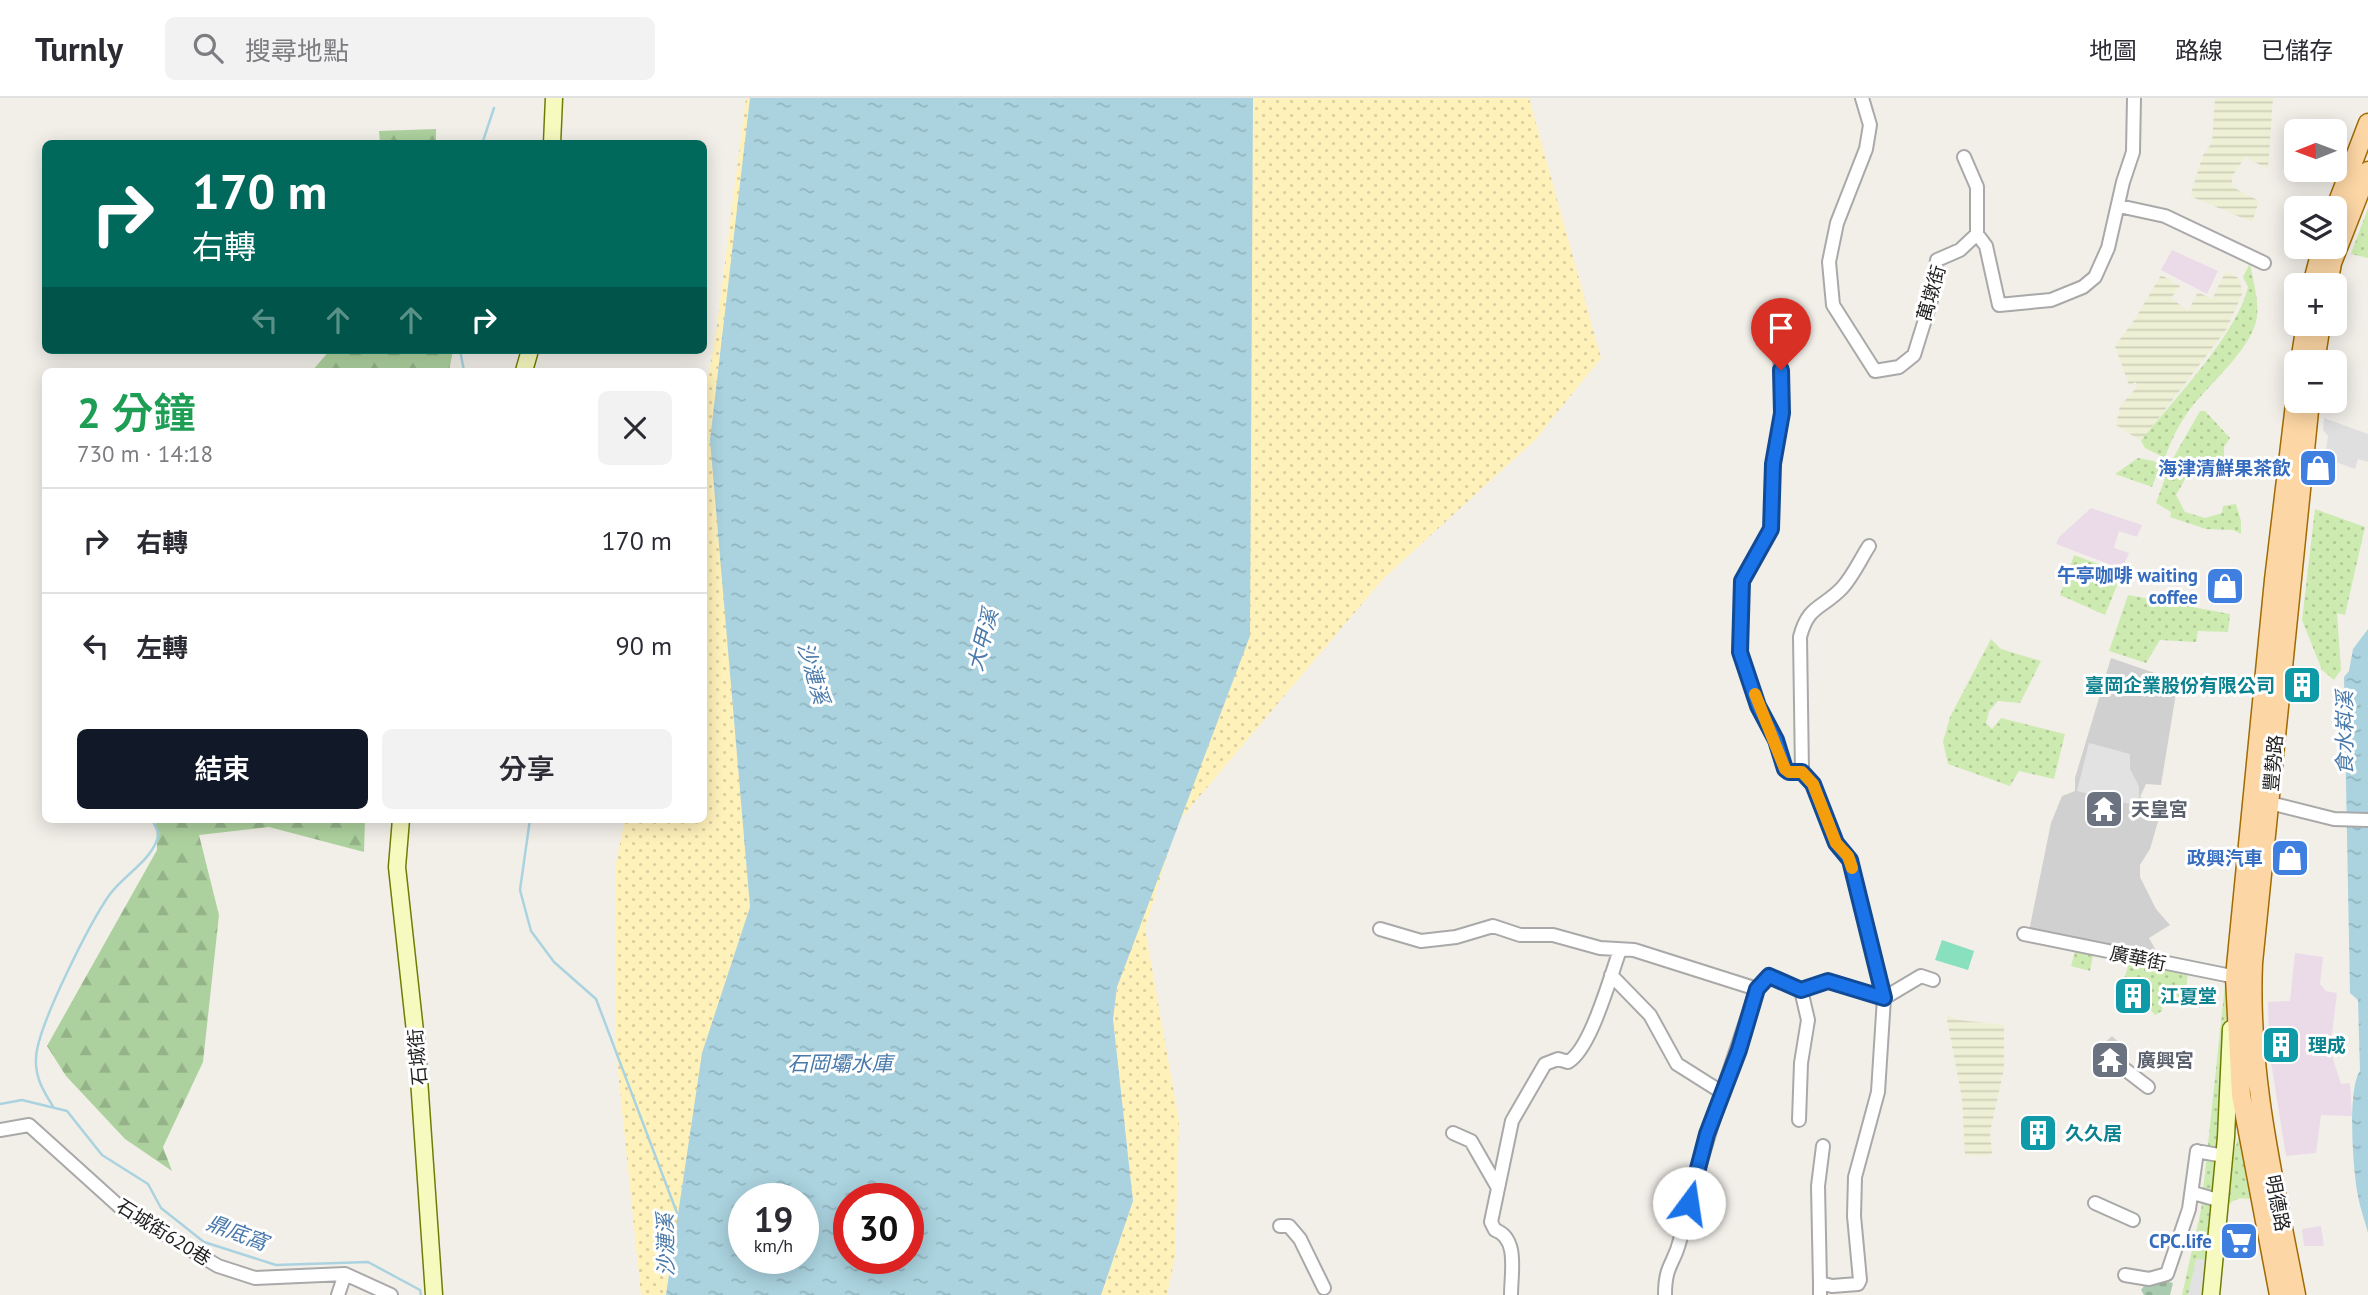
<!DOCTYPE html>
<html lang="zh-TW">
<head>
<meta charset="utf-8">
<style>
  :root { --surface:#fff; --page:#f2f2f3; --text:#2b2b33; --muted:#7c7c81; --line:#e1e1e2; --accent:#111827 }
  body { margin:0; font-family:"PT Sans","Noto Sans TC",sans-serif; background:var(--page); color:var(--text); height:100vh; display:flex; flex-direction:column; font-size:26px; white-space:nowrap }
  * { box-sizing:border-box; margin:0 }
  p { font-size:23px; color:var(--muted) }
  .icon { flex:none; width:38px; height:38px; fill:none; stroke:currentColor; stroke-width:2; stroke-linecap:round; stroke-linejoin:round }
  .map { position:relative; flex:1; overflow:hidden }
  .side { position:absolute; left:42px; top:270px; width:665px; height:455px; display:flex; flex-direction:column; background:var(--surface); border-radius:10px; box-shadow:0 4px 18px #0003 }
  .side>* { flex:none }
  .top-card { position:absolute; left:42px; top:42px; width:665px; height:214px; border-radius:10px; box-shadow:0 4px 18px #0003; background:#00695c; color:#fff; overflow:hidden }
  .needle { width:46px; rotate:269deg }
  .controls { position:absolute; left:2284px; top:21px; display:grid; gap:14px }
  .controls a { display:grid; place-items:center; width:63px; height:63px; border-radius:10px; background:var(--surface); box-shadow:0 4px 18px #0003; font-size:35px }
  .speed { position:absolute; left:728px; top:1085px; display:flex; gap:14px; font-size:35px; font-weight:700; text-align:center }
  .speed>* { display:grid; place-content:center; width:91px; height:91px; border-radius:50%; background:var(--surface); box-shadow:0 4px 18px #0003; line-height:1 }
  .speed small { font-size:18px; font-weight:400 }
  .speed .limit { border:10px solid #d22; background:#fff; color:#111 }
  .pin { position:absolute; display:grid; place-items:center; width:60px; height:60px; color:#fff; margin:-72px -30px; border-radius:50% 50% 50% 0; rotate:-45deg; box-shadow:0 0 7px #0007 }
  .pin .icon { rotate:45deg }
  .me { position:absolute; width:77px; margin:-38px; rotate:14deg; stroke-linejoin:round; filter:drop-shadow(0 0 5px #0008) }
  .turn { display:flex; align-items:center; gap:24px; height:147px; padding:0 35px; font-size:32px }
  .turn .icon { width:91px; height:91px; stroke-width:2.5 }
  .turn b { display:block; font-size:49px; line-height:60px }
  .lanes { display:flex; align-items:center; height:66px; padding:0 35px; background:#0003; justify-content:center; gap:35px; direction:ltr }
  .lanes .off { opacity:.35 }
  .round { display:grid; place-items:center; flex:none; width:74px; height:74px; border-radius:10px; background:var(--page) }
  .headline { display:flex; align-items:center; justify-content:space-between; height:119px; padding:0 35px }
  h1 { font-size:42px; font-weight:600; line-height:52px; color:#1e9e55 }
  .button { display:flex; gap:14px; margin-top:auto; padding:14px 35px }
  .button a { flex:1; height:80px; border-radius:10px; background:var(--accent); color:#fff; font-size:28px; font-weight:600; line-height:80px; text-align:center }
  .button a+a { background:var(--page); color:var(--text) }
  ul { padding:0; list-style:none }
  li { display:flex; align-items:center; gap:21px; height:105px; padding:0 35px; border-top:2px solid var(--line) }
  li div { flex:1 }
  li b { display:block; font-size:26px }
  li em { font-style:normal }
  header { display:flex; align-items:center; gap:42px; box-sizing:border-box; height:98px; padding:0 35px; background:var(--surface); border-bottom:2px solid var(--line) }
  header strong { font-size:33px }
  nav { display:flex; gap:38px; margin-inline-start:auto; font-size:24px }
  .search { width:490px; height:63px; background:var(--page); display:flex; align-items:center; gap:18px; box-sizing:border-box; padding:0 24px; border-radius:10px; color:var(--muted); font-size:26px }
  .map>svg:first-child { display:block }
  .residential { fill:#e0dfdf }
  .industrial { fill:#ebdbe8 }
  .religious { fill:#d0d0d0 }
  .farmland { fill:url(#farmland-rules) }
  .grass { fill:url(#grass-dots) }
  .forest { fill:url(#forest-firs) }
  .sand { fill:url(#sand-dots) }
  .cemetery { fill:url(#cemetery-stones) }
  .pitch { fill:#88e0be }
  .parking { fill:#e2e2e2 }
  .water { fill:url(#water-ripples); fill-rule:evenodd }
  .lines { fill:none; stroke-linecap:round; stroke-linejoin:round }
  .stream { stroke:#aad3df; stroke-width:2.5 }
  .street-casing { stroke:#a9a9a9; stroke-width:16 }
  .secondary-casing { stroke:#707d05; stroke-width:19 }
  .primary-casing { stroke:#a06b00; stroke-width:21 }
  .street { stroke:#fff; stroke-width:12 }
  .secondary { stroke:#f7fabf; stroke-width:16 }
  .primary { stroke:#fcd6a4; stroke-width:18 }
  .route-casing { stroke:#114b97; stroke-width:18 }
  .route { stroke:#1a73e8; stroke-width:12 }
  .slow { stroke:#f59e0b; stroke-width:12 }
  .labels { text-anchor:middle; stroke-width:6; stroke-linejoin:round; paint-order:stroke }
  .street-label { font-size:19px; fill:#222; stroke:#fff }
  .shop-label { font-size:19px; font-weight:bold; fill:#366cbe; stroke:#fff; text-anchor:end }
  .culture-label { font-size:19px; font-weight:bold; fill:#0d838f; stroke:#fff; text-anchor:start }
  .worship-label { font-size:19px; font-weight:bold; fill:#5b616d; stroke:#fff; text-anchor:start }
  .water-label { font-size:21px; font-style:italic; fill:#4a7aab; stroke:#fff }
</style>
</head>
<body>
<header>
<strong>Turnly</strong>
<div class="search"><svg class="icon" aria-label="search" viewBox="0 0 24 24"><circle cx="10" cy="10" r="6"/><path d="M15 15l6 6"/></svg>搜尋地點</div>
<nav><a>地圖</a><a>路線</a><a>已儲存</a></nav>
</header>
<div class="map">
<svg width="2368" height="1197" viewBox="0 0 2368 1197">
  <defs>
    <pattern id="farmland-rules" width="6" height="5" patternUnits="userSpaceOnUse" patternTransform="scale(1.75)"><rect width="6" height="5" fill="#eef0d5"/><path d="M0 2.5h6" fill="none" stroke="#ccceb7"/></pattern>
    <pattern id="grass-dots" width="8" height="8" patternUnits="userSpaceOnUse" patternTransform="scale(1.75)"><rect width="8" height="8" fill="#cdebb0"/><path d="M2 2h.1M6 6h.1" fill="none" stroke="#b0c997" stroke-width="1.8" stroke-linecap="round"/></pattern>
    <pattern id="forest-firs" width="22" height="20" patternUnits="userSpaceOnUse" patternTransform="scale(1.75)"><rect width="22" height="20" fill="#add19e"/><path d="M5 1l3.5 6h-7zM16 11l3.5 6h-7z" fill="#95b388"/></pattern>
    <pattern id="sand-dots" width="8" height="8" patternUnits="userSpaceOnUse" patternTransform="scale(1.75)"><rect width="8" height="8" fill="#fff1ba"/><path d="M2 2h.1M6 6h.1" fill="none" stroke="#dacea0" stroke-width="1.8" stroke-linecap="round"/></pattern>
    <pattern id="cemetery-stones" width="16" height="16" patternUnits="userSpaceOnUse" patternTransform="scale(1.75)"><rect width="16" height="16" fill="#aacbaf"/><path d="M2 7V4a2 2 0 0 1 4 0v3zM10 15v-3a2 2 0 0 1 4 0v3z" fill="#92ae96"/></pattern>
    <pattern id="water-ripples" width="26" height="14" patternUnits="userSpaceOnUse" patternTransform="scale(1.75)"><rect width="26" height="14" fill="#aad3df"/><path d="M2 4q2-2 4 0t4 0M15 11q2-2 4 0t4 0" fill="none" stroke="#92b5bf"/></pattern>
  </defs>
  <rect width="100%" height="100%" fill="#f2efe9"/>
  <path class="residential" d="M2324,320l44,16v28l-10,-3 -3,10 -30,-11 3,-22 -5,-6z"/>
  <path class="industrial" d="M2172,152l46,21 -11,23 -46,-24z
    M2091,410l51,17 -5,12 -18,-6 -5,17 15,5 -7,16 -66,-25 3,-7z
    M2295,855l28,4 -3,27 6,7 11,2 -7,57 11,34 9,-1 2,33 -31,-1 -5,38 -30,3 -15,-94 22,-2 -1,-23 -23,1 -1,-36 22,-1z
    M2321,1128l3,20h-20l-2,-17z"/>
  <path class="religious" d="M2111,560l67,23 -17,104 -15,-1 -6,13 10,4 1,14 8,3 -9,31 -10,16v12l16,32 14,16 -21,13 10,18 -130,-25 22,-108 11,-27 13,-5v-13z
    M2112,938l16,15 -18,17 -15,-16z"/>
  <path class="farmland" d="M2215,0h58l-5,71 -23,-12 -12,18 -2,11 28,15 -7,21 -62,-26 13,-41 9,-13z
    M2226,173l12,7 5,14 -17,38 -85,111 -25,-16 4,-19 17,-19 -1,-5 -7,3 -14,-39 20,-27 26,-44 19,11 -9,12 17,13 10,-19 14,7z
    M1946,917l13,5 45,5v44l-14,63 2,21 -6,3 -21,-1 -3,-57z"/>
  <path class="grass" d="M2368,110v50l-17,-4z
    M2250,165c3,18 9,37 7,54 -5,32 -47,66 -67,92 -11,15 -19,31 -25,49l-20,-10 -4,-7c32,-41 95,-105 107,-154l-5,-10z
    M2200,313h5l25,27 -6,9v11l-11,8 -6,-9 -19,15 -11,-4 -5,-8z
    M2138,360l16,3 6,5 -8,21 -37,-13z
    M2171,364l4,8 13,4 -12,21 9,17 20,6 17,-5 1,-7 13,-2 5,17v13l-8,-4 -27,-1 -36,-12 1,-5 -15,-9z
    M2315,411l50,18 -20,88 -8,-2 4,57 -7,10 -12,-10 -20,-50z
    M2074,457l48,18 -17,42 -45,-20z
    M2128,497l102,19 -2,18 -30,-1 -2,11 -36,-2 -14,23 -37,-12z
    M1991,541l10,10 40,12 -21,42 -22,-2 -9,10 -3,12 6,6 9,-11 64,16 -11,45 -35,-8 -9,15 -62,-22 -5,-22 7,-25z
    M2075,853l18,4 -3,16 -19,-5z
    M2129,864l59,12 -4,25 -20,-7 -2,19 -7,4 -30,-38z
    M2225,886l5,12 -23,299h-25l19,-85z
    M2247,1024l7,78c-11,-3 -18,-3 -27,6 4,-28 3,-60 20,-84z"/>
  <path class="forest" d="M436,31v14h-56l-1,-12z
    M330,252h123l-4,21h-137z
    M156,721h209l-1,33 -95,-25 -70,8 20,80 -16,147 -40,85 9,24 -47,-32 -59,-63 -19,-30 110,-196z"/>
  <path class="sand" d="M746,0h783l72,260 -66,82 -152,139 -206,244 -32,106 34,192 -4,136 -8,38h-66l32,-94 -20,-182 4,-32 -367,-80 -79,343 -5,45h-25l-25,-244 -1,-183 10,-49h79v-420l12,-66z"/>
  <path class="cemetery" d="M2165,1183l8,2 -3,12h-26l-3,-5 3,-4z"/>
  <path class="pitch" d="M1942,842l32,11 -6,19 -33,-10z"/>
  <path class="parking" d="M2089,645l41,11v15l9,17v11l-9,7 -53,-13z
    M2196,1161l14,1 -5,35h-17z"/>
  <path class="water" d="M750,0h503l-3,538 -133,351 -4,32 20,182 -32,94h-435l36,-242 48,-146 -40,-467zM744,1101h59v59h-59zM849,1101h59v59h-59z
    M2368,531v604c-3,-12 -8,-25 -10,-37 -5,-24 -11,-107 2,-125l-2,-71 -8,-7 -6,-316 5,-6 4,-22z"/>
  <g class="lines">
    <path class="stream" d="M482,46l12,-36
      M460,252l4,21
      M530,721l-10,71 11,41 23,31 42,37 81,214
      M0,1006l22,-4 45,11 35,44 46,29 13,24 43,34 72,23 92,-3 52,28 1,5
      M54,1010c-10,-16 -19,-30 -18,-49 0,-31 55,-138 74,-165 17,-22 42,-33 49,-60l-7,-15"/>
    <defs>
      <path id="street" d="M1862,0l8,27 -4,24 -29,74 -8,39 4,43 42,66 24,-4 15,-12 18,-58 5,-37 23,-10 17,-16 9,12 13,59 52,-5 32,-13 12,-10 13,-29 15,-66 10,-30 1,-54
        M1964,59l13,30v47
        M2119,108l46,10 99,47
        M1780,250l2,65 -9,51 -2,65 -29,52 -2,71 18,54 18,34 9,29 4,3h13l11,12 23,59 14,17 34,138 -6,94 -23,85 -1,39 6,64 -2,4 -26,2 -12,-3v12
        M1802,674l-2,-135c8,-32 22,-28 42,-49 11,-12 18,-28 27,-42
        M2262,703l72,18 34,1
        M1380,831l41,12 35,-4 37,-11 27,9h33l47,13 34,2 123,39 12,-13 32,14 27,-9 56,17 37,-22 12,4
        M2024,836l217,44
        M1611,877l39,40 27,49 46,29
        M2118,966l30,23
        M1799,1022l2,-57 7,-43 -7,-30
        M0,1032l29,-5 92,83 97,58 37,12 90,-4 46,21
        M1453,1035l18,8 27,47
        M2202,1054l22,4
        M2197,1096l24,7
        M2095,1105l38,17
        M1280,1128h9l11,13 24,49
        M2125,1177l24,4 18,-5 22,-65 8,-58
        M1820,1185l-2,-97 5,-40
        M338,1197l7,-21
        M1511,1197c0,-22 8,-57 -16,-65l-4,-8 21,-101 33,-57 13,-5 10,3c23,-13 42,-85 52,-112
        M1665,1197c0,-31 9,-30 15,-55 20,-86 49,-168 77,-251"/>
      <path id="secondary" d="M552,46l2,-46
        M524,273l6,-21
        M401,721l-4,48 20,183 17,245
        M2211,1197l15,-158 5,-108"/>
      <path id="primary" d="M2334,114l34,-89
        M2312,187l10,-38
        M2328,187l4,-22 36,-92
        M2300,264l6,-38
        M2315,264l6,-38
        M2279,1197l-38,-200 -6,-118 39,-397 22,-184
        M2296,1197c-21,-111 -48,-219 -43,-332l57,-562"/>
    </defs>
    <use href="#street" class="street-casing"/>
    <use href="#secondary" class="secondary-casing"/>
    <use href="#primary" class="primary-casing"/>
    <use href="#street" class="street"/>
    <use href="#secondary" class="secondary"/>
    <use href="#primary" class="primary"/>
  </g>
  <g class="lines">
    <defs>
      <path id="route" d="M1689,1105l18,-69 32,-84 18,-61 12,-13 32,14 27,-9 56,17 -34,-138 -14,-17 -23,-59 -11,-12h-13l-4,-3 -9,-29 -18,-34 -18,-54 2,-71 29,-52 2,-65 9,-51 -1,-43"/>
    </defs>
    <use href="#route" class="route-casing"/>
    <use href="#route" class="route"/>
    <path class="slow" d="M1755,596l30,75 4,3h13l11,12 23,59 12,13 4,12"/>
  </g>
  <defs>
    <symbol id="shop-square" viewBox="-11 -11 22 22"><rect x="-9" y="-9" width="18" height="18" rx="4" fill="#3f7fe0" stroke="#fff"/><path d="M-5-2.5h2.3a2.7 3.5 0 0 1 5.4 0H5L5.5 6h-11ZM-1.5-2.5h3a1.5 2.3 0 0 0-3 0Z" fill="#fff"/></symbol>
    <symbol id="building-square" viewBox="-11 -11 22 22"><rect x="-9" y="-9" width="18" height="18" rx="4" fill="#0f9aa8" stroke="#fff"/><path d="M-4-6H4V6H1V3H-1V6H-4ZM-2.5-4.3h1.7v1.8h-1.7ZM.8-4.3h1.7v1.8H.8ZM-2.5-1h1.7V.8h-1.7ZM.8-1h1.7V.8H.8Z" fill="#fff"/></symbol>
    <symbol id="temple-square" viewBox="-11 -11 22 22"><rect x="-9" y="-9" width="18" height="18" rx="4" fill="#6b7280" stroke="#fff"/><path d="M0-6L5-2H3V0L6.5 2.5H4V6H1.5V3h-3V6H-4V2.5H-6.5L-3 0V-2H-5Z" fill="#fff"/></symbol>
    <symbol id="supermarket-square" viewBox="-11 -11 22 22"><rect x="-9" y="-9" width="18" height="18" rx="4" fill="#3f7fe0" stroke="#fff"/><path d="M-6-5.5h2.5l.6 2H6L4.5 2H-2.5L-4.4-4H-6ZM-1.5 3.2a1.3 1.3 0 1 0 .1 0ZM3 3.2a1.3 1.3 0 1 0 .1 0Z" fill="#fff"/></symbol>
  </defs>
  <g fill-rule="evenodd">
    <use href="#shop-square" x="2296" y="348" width="44" height="44"/>
    <use href="#shop-square" x="2203" y="466" width="44" height="44"/>
    <use href="#building-square" x="2280" y="565" width="44" height="44"/>
    <use href="#temple-square" x="2082" y="689" width="44" height="44"/>
    <use href="#shop-square" x="2268" y="738" width="44" height="44"/>
    <use href="#building-square" x="2111" y="876" width="44" height="44"/>
    <use href="#building-square" x="2259" y="925" width="44" height="44"/>
    <use href="#temple-square" x="2088" y="940" width="44" height="44"/>
    <use href="#building-square" x="2016" y="1013" width="44" height="44"/>
    <use href="#supermarket-square" x="2217" y="1121" width="44" height="44"/>
  </g>
  <g class="labels">
    <g class="street-label">
      <text transform="translate(1931 195) rotate(-74)" y="7">萬墩街</text>
      <text transform="translate(2273 665) rotate(-85)" y="7">豐勢路</text>
      <text transform="translate(2138 860) rotate(12)" y="7">廣華街</text>
      <text transform="translate(417 959) rotate(-95)" y="7">石城街</text>
      <text transform="translate(2278 1105) rotate(79)" y="7">明德路</text>
      <text transform="translate(164 1134) rotate(32)" y="7">石城街620巷</text>
    </g>
    <g class="shop-label">
      <text x="2291" y="377">海津清鮮果茶飲</text>
      <text x="2198" y="484">午亭咖啡 waiting<tspan x="2198" dy="22">coffee</tspan></text>
      <text x="2263" y="767">政興汽車</text>
      <text x="2212" y="1150">CPC.life</text>
    </g>
    <g class="culture-label">
      <text x="2275" y="594" text-anchor="end">臺岡企業股份有限公司</text>
      <text x="2160" y="905">江夏堂</text>
      <text x="2308" y="954">理成</text>
      <text x="2065" y="1042">久久居</text>
    </g>
    <g class="worship-label">
      <text x="2131" y="718">天皇宮</text>
      <text x="2137" y="969">廣興宮</text>
    </g>
    <g class="water-label">
      <text transform="translate(983 542) rotate(-75)" y="7">大甲溪</text>
      <text transform="translate(813 575) rotate(74)" y="7">沙漣溪</text>
      <text transform="translate(2345 635) rotate(-90)" y="7">食水嵙溪</text>
      <text x="840" y="973">石岡壩水庫</text>
      <text transform="translate(237 1135) rotate(21)" y="7">鼎底窩</text>
      <text transform="translate(666 1147) rotate(-91)" y="7">沙漣溪</text>
    </g>
  </g>
</svg>
<div class="controls">
<a><svg class="needle" viewBox="-14 -14 28 28"><path d="M0-13l5 13h-10z" fill="#e53935"/><path d="M0 13l5-13h-10z" fill="#7c7c81"/></svg></a>
<a><svg class="icon" aria-label="layers" viewBox="0 0 24 24"><path d="M12 4l9 5-9 5-9-5zM3 14l9 5 9-5"/></svg></a>
<a>+</a>
<a>−</a>
</div>
<div class="speed"><div>19<small>km/h</small></div><div class="limit">30</div></div>
<div class="pin" style="left:1781px;top:272px;background:#d93025"><svg class="icon" aria-label="arrive" viewBox="0 0 24 24"><path d="M6 21V4h12l-3 4 3 4H6"/></svg></div>
<svg class="me" style="left:1689px;top:1105px" viewBox="-20 -20 40 40"><circle r="19" fill="#fff"/><path d="M0-13L10 11 0 6-10 11z" fill="#1a73e8"/></svg>
<div class="top-card">
<div class="turn"><svg class="icon" aria-label="right" viewBox="0 0 24 24"><path d="M7 20v-9h11M14 6l5 5-5 5"/></svg><div><b>170 m</b>右轉</div></div>
<div class="lanes"><svg class="icon off" aria-label="left" viewBox="0 0 24 24"><path d="M17 20v-9H6M10 6l-5 5 5 5"/></svg><svg class="icon off" aria-label="ahead" viewBox="0 0 24 24"><path d="M12 20V5M6 11l6-6 6 6"/></svg><svg class="icon off" aria-label="ahead" viewBox="0 0 24 24"><path d="M12 20V5M6 11l6-6 6 6"/></svg><svg class="icon" aria-label="right" viewBox="0 0 24 24"><path d="M7 20v-9h11M14 6l5 5-5 5"/></svg></div>
</div>
<section class="side">
<div class="headline"><div><h1>2 分鐘</h1><p>730 m · 14:18</p></div><a class="round"><svg class="icon" aria-label="close" viewBox="0 0 24 24"><path d="M6 6l12 12M18 6L6 18"/></svg></a></div>
<ul>
<li><svg class="icon" aria-label="right" viewBox="0 0 24 24"><path d="M7 20v-9h11M14 6l5 5-5 5"/></svg><div><b>右轉</b></div><em>170 m</em></li>
<li><svg class="icon" aria-label="left" viewBox="0 0 24 24"><path d="M17 20v-9H6M10 6l-5 5 5 5"/></svg><div><b>左轉</b></div><em>90 m</em></li>
</ul>
<div class="button"><a>結束</a><a>分享</a></div>
</section>
</div>
</body>
</html>
